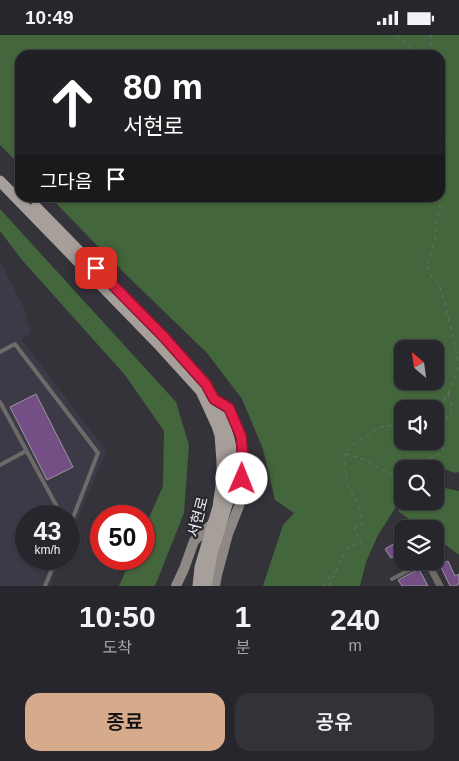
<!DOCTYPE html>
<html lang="ko">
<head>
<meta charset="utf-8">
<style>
  :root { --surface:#27262c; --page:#333238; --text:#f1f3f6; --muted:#a4a5a9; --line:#434348; --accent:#d6ab8b }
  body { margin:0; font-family:Arial,"Noto Sans KR",sans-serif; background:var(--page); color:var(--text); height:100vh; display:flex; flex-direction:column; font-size:19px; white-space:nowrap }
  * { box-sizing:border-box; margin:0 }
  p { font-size:16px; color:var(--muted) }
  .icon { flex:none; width:28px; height:28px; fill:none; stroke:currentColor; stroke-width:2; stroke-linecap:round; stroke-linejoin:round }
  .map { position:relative; height:551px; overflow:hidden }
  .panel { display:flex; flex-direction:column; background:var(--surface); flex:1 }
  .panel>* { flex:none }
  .top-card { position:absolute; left:15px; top:15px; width:430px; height:152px; border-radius:15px; box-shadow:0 1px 4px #0004,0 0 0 1px var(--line); background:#202124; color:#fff; overflow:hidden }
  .needle { width:32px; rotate:331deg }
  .buttons { position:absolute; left:394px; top:305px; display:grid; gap:10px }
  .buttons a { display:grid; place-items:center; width:50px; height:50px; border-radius:10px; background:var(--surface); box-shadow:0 1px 4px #0004,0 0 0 1px var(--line); font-size:25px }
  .speed { position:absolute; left:15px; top:470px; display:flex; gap:10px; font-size:25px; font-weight:700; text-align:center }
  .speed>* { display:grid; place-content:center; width:65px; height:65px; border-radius:50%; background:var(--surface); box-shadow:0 1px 4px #0004,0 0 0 1px var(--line); line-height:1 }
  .speed small { font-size:12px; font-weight:400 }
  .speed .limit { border:8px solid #d22; background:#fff; color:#111 }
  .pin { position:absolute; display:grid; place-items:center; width:42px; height:42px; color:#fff; margin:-21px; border-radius:10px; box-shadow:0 2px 8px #0006 }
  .me { position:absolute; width:55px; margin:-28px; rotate:1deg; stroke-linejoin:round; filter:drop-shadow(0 0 4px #0008) }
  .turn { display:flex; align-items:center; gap:18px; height:105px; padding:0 25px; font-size:22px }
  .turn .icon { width:65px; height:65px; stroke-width:2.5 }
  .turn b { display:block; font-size:35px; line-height:42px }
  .then { display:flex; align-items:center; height:48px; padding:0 25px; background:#0003; gap:10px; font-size:19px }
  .eta { display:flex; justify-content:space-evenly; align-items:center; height:85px; text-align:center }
  .eta b { font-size:30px; font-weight:600; line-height:35px }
  .button { display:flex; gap:10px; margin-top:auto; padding:10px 25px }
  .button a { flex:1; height:58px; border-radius:15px; background:var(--accent); color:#111; font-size:20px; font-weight:600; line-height:58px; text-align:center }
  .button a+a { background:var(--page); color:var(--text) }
  .status { display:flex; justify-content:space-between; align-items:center; height:35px; padding:0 25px; background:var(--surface); direction:ltr }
  .status svg { height:14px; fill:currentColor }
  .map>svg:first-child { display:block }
  .built { fill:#3c3a47 }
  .green { fill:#43663c; fill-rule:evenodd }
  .building { fill:#744f85; stroke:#9b969e }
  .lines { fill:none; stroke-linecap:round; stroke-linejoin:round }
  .path { stroke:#6e6d74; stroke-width:1; stroke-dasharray:4 4; stroke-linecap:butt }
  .lane { stroke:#6e6a68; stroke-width:4 }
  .street { stroke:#6e6a68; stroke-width:7 }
  .secondary { stroke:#8e8884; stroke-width:10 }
  .primary { stroke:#a79f9a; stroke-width:11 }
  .route-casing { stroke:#92132f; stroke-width:12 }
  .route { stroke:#e11d48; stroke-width:9 }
  .labels { text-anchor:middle; stroke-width:4.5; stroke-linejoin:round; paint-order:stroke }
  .street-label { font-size:15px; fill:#eaeaef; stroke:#2a2930 }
</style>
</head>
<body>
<div class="status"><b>10:49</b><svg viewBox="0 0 49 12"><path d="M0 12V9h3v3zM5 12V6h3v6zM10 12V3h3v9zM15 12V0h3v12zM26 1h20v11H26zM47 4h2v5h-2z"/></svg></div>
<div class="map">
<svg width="459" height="551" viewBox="0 0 459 551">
  <rect width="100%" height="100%" fill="#34333a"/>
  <path class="built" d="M0,226l26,51 -1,2 6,18 -9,8 84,111 -37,90v-25h-43v43h35l-11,27h-50z"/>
  <path class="green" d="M0,0h459v437l-4,1 -32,-12 -9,8h-12v10l-4,4 -2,24 -18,28 -12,27 -6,24h-97l20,-61 11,-12 -19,-13 -12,-51 -21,-50 -35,-46 -93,-90 -63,-65 389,-1v-142h-420v110l-20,-20zM402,314h33v32h-33zM402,374h33v32h-33z
    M0,174l176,193 13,43 -5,68 -29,73h-36l12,-27h13v-30l19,-43 1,-55 -39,-56 -103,-115 -22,-29z
    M435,451l24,5v64l-24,-18v-8h-12l-25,-18 5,-10h32z"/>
  <path class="building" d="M36,359l37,73 -26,13 -37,-73z
    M402,504v13l-11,6 -6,-9z
    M448,526l7,15 4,-2v9l-2,3h-7l-10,-21z
    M419,534l9,17h-26l-4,-6z"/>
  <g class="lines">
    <path class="path" d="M396,0l22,20
      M431,0l-1,5 2,15
      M440,72l6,33 -6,12
      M438,162l2,11 -4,14 -1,19 -8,24 5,12 7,7 12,44 8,37
      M435,379l13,-20 11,-28
      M345,419c7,2 14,3 20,6 14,5 22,19 37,13
      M408,434l8,-6 22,-8 5,-5 -1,-15 1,-11 8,-12 1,-6 -4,-12
      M323,551l12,-15
      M329,551c5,-13 12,-24 17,-37l15,-7 -7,-13 8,-5 -2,-16 -13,-23 -3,-31 10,-10 27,-17 21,-3"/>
    <path class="lane" d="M0,317l15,-8 83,109 -29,75
      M0,367l62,114
      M0,430l26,-14
      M392,544l35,-18
      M45,551l11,-27"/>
    <path class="street" d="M427,526l13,25"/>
    <path class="secondary" d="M213,364l16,9 12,28 3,29 -5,41 -11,28 -11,41 -2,11
      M176,551l8,-17 10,-28 18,-17"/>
    <path class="primary" d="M0,146l161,166 40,44 16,35 3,9 2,26v18l-4,28 -18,60 -2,19
      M36,172l127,130 43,47 16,30 9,32 1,42 -20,66 -6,32"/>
  </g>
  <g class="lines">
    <defs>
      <path id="route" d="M96,233l68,69 31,35 11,12 8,15 15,9 12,28 3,29 -2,14"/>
    </defs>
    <use href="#route" class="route-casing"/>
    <use href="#route" class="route"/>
  </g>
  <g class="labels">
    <g class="street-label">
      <text transform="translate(198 482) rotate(-75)" y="5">서현로</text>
    </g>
  </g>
</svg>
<div class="buttons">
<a><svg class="needle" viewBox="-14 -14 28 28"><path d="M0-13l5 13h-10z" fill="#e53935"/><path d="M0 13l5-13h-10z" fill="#a4a5a9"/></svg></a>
<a><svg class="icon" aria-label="sound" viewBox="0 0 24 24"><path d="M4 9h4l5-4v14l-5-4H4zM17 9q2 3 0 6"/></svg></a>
<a><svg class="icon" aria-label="search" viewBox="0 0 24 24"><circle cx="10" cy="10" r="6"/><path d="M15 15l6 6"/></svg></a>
<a><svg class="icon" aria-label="layers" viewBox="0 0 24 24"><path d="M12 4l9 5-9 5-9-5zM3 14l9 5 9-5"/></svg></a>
</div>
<div class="speed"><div>43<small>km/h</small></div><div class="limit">50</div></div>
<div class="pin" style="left:96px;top:233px;background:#d93025"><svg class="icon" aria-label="arrive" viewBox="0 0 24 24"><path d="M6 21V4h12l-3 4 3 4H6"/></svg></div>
<svg class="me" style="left:242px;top:444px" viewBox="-20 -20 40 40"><circle r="19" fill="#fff"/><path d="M0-13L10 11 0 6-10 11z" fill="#e11d48"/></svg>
<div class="top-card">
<div class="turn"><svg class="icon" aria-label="ahead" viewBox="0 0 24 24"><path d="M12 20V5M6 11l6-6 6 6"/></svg><div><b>80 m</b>서현로</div></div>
<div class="then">그다음<svg class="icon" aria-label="arrive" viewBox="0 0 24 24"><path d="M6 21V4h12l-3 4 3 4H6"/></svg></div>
</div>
</div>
<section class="panel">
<div class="eta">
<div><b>10:50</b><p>도착</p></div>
<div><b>1</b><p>분</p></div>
<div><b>240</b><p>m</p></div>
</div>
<div class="button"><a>종료</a><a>공유</a></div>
</section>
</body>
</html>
